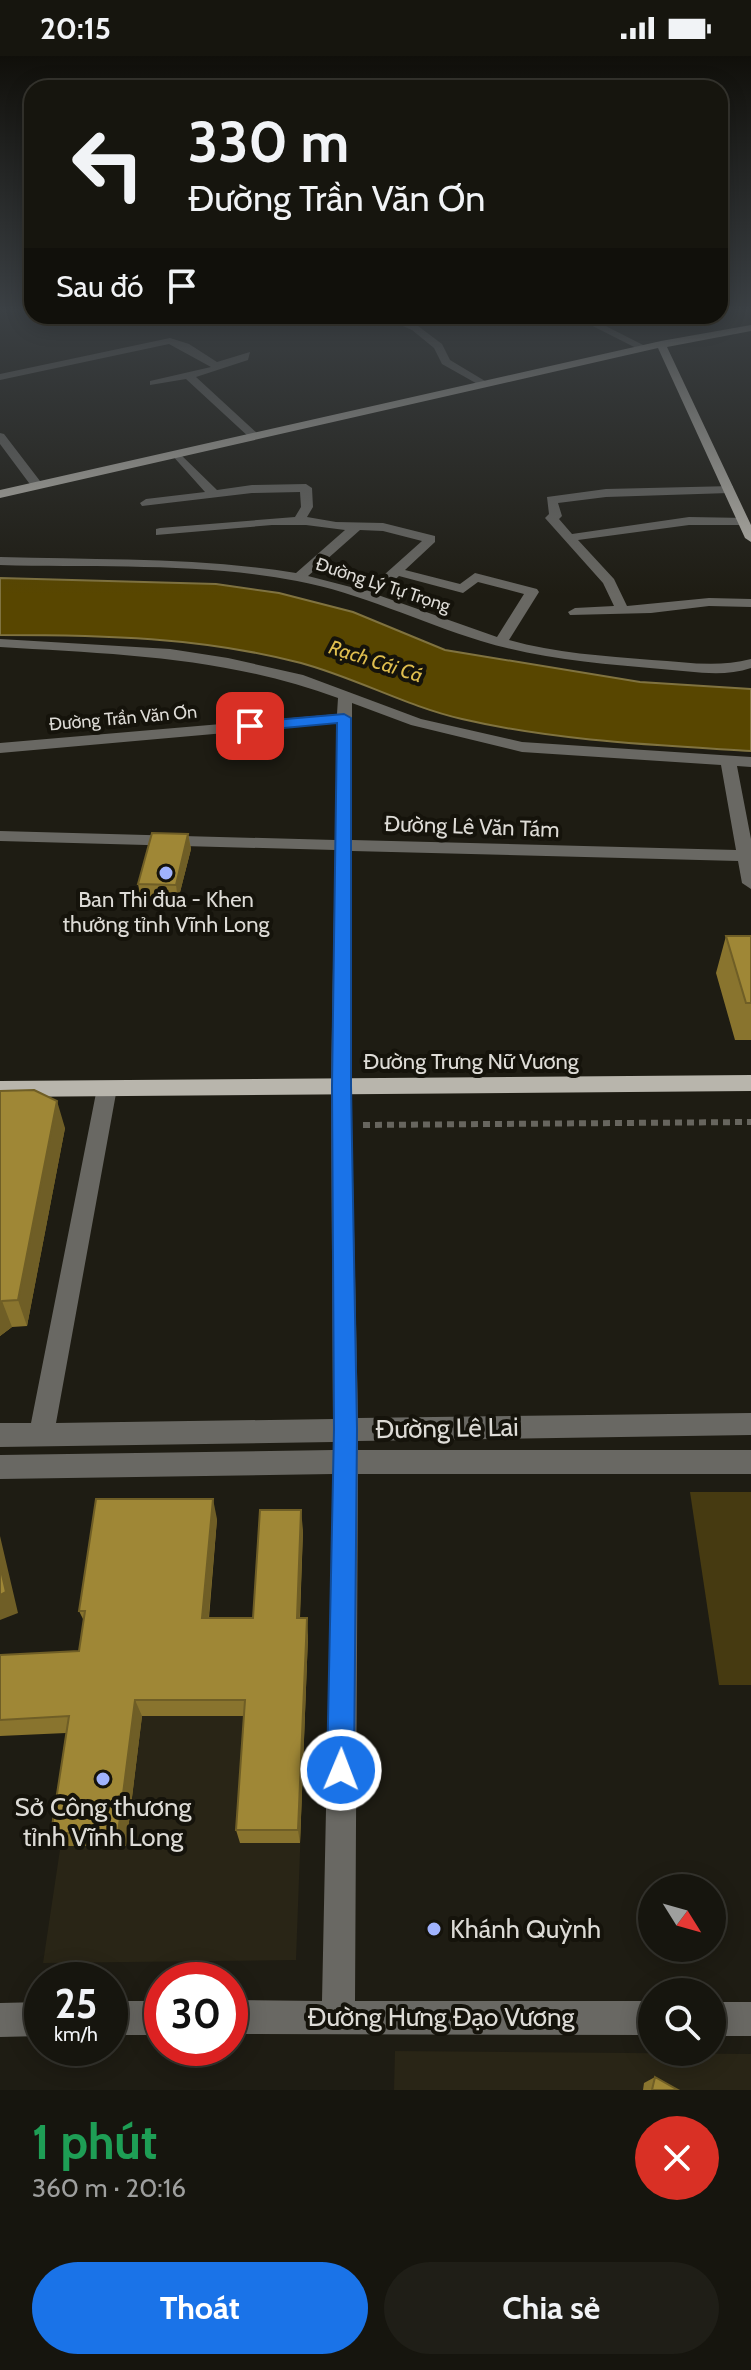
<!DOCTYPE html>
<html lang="vi">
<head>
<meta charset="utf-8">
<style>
  :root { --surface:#16150e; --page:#1f1e17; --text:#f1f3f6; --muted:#9e9f9e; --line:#35342e; --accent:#1a73e8 }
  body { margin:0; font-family:Cabin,sans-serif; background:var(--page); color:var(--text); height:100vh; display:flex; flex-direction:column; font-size:30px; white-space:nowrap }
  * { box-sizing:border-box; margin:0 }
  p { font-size:26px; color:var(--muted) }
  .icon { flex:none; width:44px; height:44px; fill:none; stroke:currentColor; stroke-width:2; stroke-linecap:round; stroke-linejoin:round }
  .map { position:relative; height:2034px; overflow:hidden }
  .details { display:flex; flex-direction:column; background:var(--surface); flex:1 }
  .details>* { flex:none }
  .top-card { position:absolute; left:24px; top:24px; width:704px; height:244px; border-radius:24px; box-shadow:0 4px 20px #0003,0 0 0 2px var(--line); background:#16150e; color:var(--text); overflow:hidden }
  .needle { width:52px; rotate:127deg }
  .tools { position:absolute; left:638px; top:1818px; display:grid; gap:16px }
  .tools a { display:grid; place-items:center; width:88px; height:88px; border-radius:50%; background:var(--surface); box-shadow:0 4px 20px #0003,0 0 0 2px var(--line); font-size:40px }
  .speed { position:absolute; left:24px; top:1906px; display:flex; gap:16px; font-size:40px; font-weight:700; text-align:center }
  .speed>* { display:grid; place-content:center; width:104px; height:104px; border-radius:50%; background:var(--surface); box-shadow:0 4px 20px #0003,0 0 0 2px var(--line); line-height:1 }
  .speed small { font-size:20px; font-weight:400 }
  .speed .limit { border:12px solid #d22; background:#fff; color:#111 }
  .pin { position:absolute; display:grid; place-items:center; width:68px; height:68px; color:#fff; margin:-34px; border-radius:16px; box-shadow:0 4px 12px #0006 }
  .me { position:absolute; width:88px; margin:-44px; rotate:1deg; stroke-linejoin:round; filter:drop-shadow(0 0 6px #0008) }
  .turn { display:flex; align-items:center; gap:28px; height:168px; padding:0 32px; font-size:36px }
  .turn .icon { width:104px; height:104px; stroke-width:2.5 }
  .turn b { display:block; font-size:56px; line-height:68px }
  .then { display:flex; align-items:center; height:76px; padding:0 32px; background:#0003; gap:16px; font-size:30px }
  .round { display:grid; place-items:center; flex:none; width:84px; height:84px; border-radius:42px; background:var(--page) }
  .overview { display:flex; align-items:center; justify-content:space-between; height:136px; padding:0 32px }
  h1 { font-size:48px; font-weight:800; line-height:60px; color:#1e9e55 }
  .button { display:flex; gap:16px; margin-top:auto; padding:16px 32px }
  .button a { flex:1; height:92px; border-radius:48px; background:var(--accent); color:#fff; font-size:32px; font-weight:800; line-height:92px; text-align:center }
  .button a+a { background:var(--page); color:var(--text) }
  .status { display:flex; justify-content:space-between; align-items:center; height:56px; padding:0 40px; background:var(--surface); direction:ltr }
  .status svg { height:22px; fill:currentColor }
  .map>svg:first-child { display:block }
  .built { fill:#292516 }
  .green { fill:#463a11 }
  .water { fill:#584600; stroke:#807340; stroke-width:2 }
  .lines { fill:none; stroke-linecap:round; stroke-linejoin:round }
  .path { stroke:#67655e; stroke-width:6; stroke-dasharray:7 5; stroke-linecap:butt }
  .minor { fill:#696863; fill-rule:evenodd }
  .major { fill:#b8b5ac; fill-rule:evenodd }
  .wall { fill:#89742e }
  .shaded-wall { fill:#6f5e26 }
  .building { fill:#9f8736; stroke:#6f5e26; stroke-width:2 }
  .route { fill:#1a73e8; stroke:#114b97; stroke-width:2 }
  .poi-dot { fill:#a0b3fd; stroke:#15130b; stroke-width:3 }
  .labels { text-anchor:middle; stroke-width:8; stroke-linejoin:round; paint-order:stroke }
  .far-street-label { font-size:18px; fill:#dddbd6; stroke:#15130b }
  .far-water-label { font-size:20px; font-style:italic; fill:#dfbe4f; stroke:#15130b }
  .street-label { font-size:22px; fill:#dddbd6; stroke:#15130b }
  .poi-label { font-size:22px; fill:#dddbd6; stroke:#15130b }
  .near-street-label { font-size:26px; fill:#dddbd6; stroke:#15130b }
  .near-poi-label { font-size:26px; fill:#dddbd6; stroke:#15130b }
</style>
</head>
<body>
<div class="status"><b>20:15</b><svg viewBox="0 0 49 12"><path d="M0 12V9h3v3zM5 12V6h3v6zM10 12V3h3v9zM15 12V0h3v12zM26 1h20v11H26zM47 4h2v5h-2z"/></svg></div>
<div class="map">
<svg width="751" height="2034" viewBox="0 0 751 2034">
  <rect width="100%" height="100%" fill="#1e1c13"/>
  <path class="built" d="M92,1580h216l-12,324 -253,3z
    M395,1995l356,3v36h-357z"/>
  <path class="green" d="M690,1436h61v193h-32z"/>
  <path class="water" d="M0,522l216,6 63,9 74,19 92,38 195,32 111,7v62c-96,-6 -195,-10 -289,-32 -56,-13 -106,-41 -161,-56 -100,-26 -199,-28 -301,-28z"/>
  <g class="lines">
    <path class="path" d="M363,1069l388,-3"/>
    <path class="minor" d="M380,260h13l25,10 24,18 8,16 40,24 -9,2 -39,-22 -8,-16 -22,-18z
      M573,260h13l63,32 -9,2z
      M170,282l19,6 28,18 33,-10 -2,8 -52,17 62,57v4h-8l-64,-59 -36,6v-4l61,-14 -42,-23 -169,36v-6z
      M0,377l4,1 36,47v6h-8l-32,-43z
      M177,395l40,39 35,-5 54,-1 6,4 1,19 -6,10 29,5 47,1 52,13v6l-30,28 55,14 15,-11 62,16 2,3 -30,48c46,13 95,16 143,20 34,2 65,8 99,-1v9c-29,10 -60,3 -90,1 -61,-5 -121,-10 -180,-28 -62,-19 -120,-48 -184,-60 -98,-19 -198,-13 -297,-16v-8c99,3 198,0 296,16l49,-43 -39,-5h-34l-116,10v-6l4,-1 135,-11 6,-10 -1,-15 -48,1 -110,13 -2,-3 6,-4 59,-7 -34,-38zM360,474l23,1 39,10 -56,50 -58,-15zM399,520l64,17 15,-11 46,12 -27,43 -119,-42z
      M733,430v6l-4,1 -123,4 -48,6 4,13 -3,3 13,15 117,-17 58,1v6l-4,1h-54l-111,15 36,39 13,27 82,-8 42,1v8l-42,-1 -58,7 -81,2 -2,-3 7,-4 39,-2 -11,-23 -58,-65 4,-4 -2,-17 59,-8z
      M0,583l170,10 58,9 75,17 118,44 101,23 229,15v10l-14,-1 14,73v50l-9,-6 -4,-22 -386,-10 -1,235 7,332 393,-5v22l-393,6v9h393v24h-393l-3,527h297v34l-422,-1v-34l92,1 11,-527 -333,5v-24l333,-5v-8l-333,5v-24h31l66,-335 3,-5h14l3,5 -61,335 277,-4 -2,-333 4,-236 -335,-9v-10l335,9 2,-117 -337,30v-10l337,-29 1,-16c-110,-41 -223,-44 -338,-51zM352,647l59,22 111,27 199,13 15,85 -384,-10z
      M110,1945h52v34h-52z
      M42,1946v34l-42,1v-34z
      M712,1946h39v34h-39z"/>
    <path class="major" d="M751,269v6l-84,16 84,178v17l-6,-4 -87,-190 -658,150v-8l661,-149z
      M751,1019v16l-751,6v-16z"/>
  </g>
  <path class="wall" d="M188,778l3,15 -13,51 -37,-1 -3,-15z
    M726,880h25v104h-16l-19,-67z
    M0,1035l65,37 -38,198 -15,1 -12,9z
    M217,1463l-8,99h44l50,-88 -3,88 8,18 -8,207h-60l-4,-13 8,-114h-102l-16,130h-65l-10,-13 15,-100 -66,3v-81l79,-4 5,-30 -5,-10z
    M655,2021l23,13h-35l1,-7z"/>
  <path class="shaded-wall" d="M188,778l3,15 -13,51 -2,-15z
    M57,1045l8,27 -38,198 -9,-26z
    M2,1245l10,26 -12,9v-33z
    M213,1443l4,20 -10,117 -5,-18z
    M301,1454l2,20 -4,106 -2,-18z
    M0,1480l18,77 -18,7z
    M307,1562l1,18 -8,207 -2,-13z
    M135,1644l7,16 -16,130 -8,-13z"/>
  <path class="building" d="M152,777l36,1 -12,51 -38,-1z
    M726,880h25v67h-5z
    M34,1034l23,11 -39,199 -16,1 -2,2v-212z
    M96,1443h117l-11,119h51l7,-108h41l-4,108h10l-9,212h-62l9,-130h-110l-17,133h-67l18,-117 -69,4v-65l79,-4 6,-40h-6z
    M0,1510l6,26 -6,3z
    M655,2021l23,13h-26z"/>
  <linearGradient id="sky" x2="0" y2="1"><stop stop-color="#100f0a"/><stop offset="0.47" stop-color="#3b4044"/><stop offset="1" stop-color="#3b4044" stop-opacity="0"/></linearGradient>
  <rect width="751" height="539" fill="url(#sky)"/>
  <path class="route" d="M344,658l7,4v368l6,343 -3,341 -4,10 -9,4 -10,-4 -4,-10 7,-341 -2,-343 5,-363 -87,8 -7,-5 7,-4z"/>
  <g class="poi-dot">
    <circle cx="166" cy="817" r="8"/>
    <circle cx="103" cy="1723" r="8"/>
    <circle cx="434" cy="1873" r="8"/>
  </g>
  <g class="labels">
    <g class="far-street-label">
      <text transform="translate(383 529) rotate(18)" y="6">Đường Lý Tự Trọng</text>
      <text transform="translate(123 662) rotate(-5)" y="6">Đường Trần Văn Ơn</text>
    </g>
    <g class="far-water-label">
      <text transform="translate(376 605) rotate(18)" y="7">Rạch Cái Cá</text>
    </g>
    <g class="street-label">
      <text transform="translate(472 770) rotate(2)" y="8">Đường Lê Văn Tám</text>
      <text x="471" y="1013">Đường Trưng Nữ Vương</text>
    </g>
    <g class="poi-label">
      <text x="166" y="851">Ban Thi đua - Khen<tspan x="166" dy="25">thưởng tỉnh Vĩnh Long</tspan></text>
    </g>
    <g class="near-street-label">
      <text transform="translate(447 1372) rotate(-1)" y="9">Đường Lê Lai</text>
      <text x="441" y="1970">Đường Hưng Đạo Vương</text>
    </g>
    <g class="near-poi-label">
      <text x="103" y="1760">Sở Công thương<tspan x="103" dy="30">tỉnh Vĩnh Long</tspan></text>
      <text x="450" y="1882" text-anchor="start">Khánh Quỳnh</text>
    </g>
  </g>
</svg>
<div class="tools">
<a><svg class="needle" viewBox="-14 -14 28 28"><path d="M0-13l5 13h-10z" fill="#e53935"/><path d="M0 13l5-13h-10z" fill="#9e9f9e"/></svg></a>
<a><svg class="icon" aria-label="search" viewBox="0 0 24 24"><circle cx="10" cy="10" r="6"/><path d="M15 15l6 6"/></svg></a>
</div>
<div class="speed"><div>25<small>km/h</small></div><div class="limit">30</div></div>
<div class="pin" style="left:250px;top:670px;background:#d93025"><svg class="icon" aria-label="arrive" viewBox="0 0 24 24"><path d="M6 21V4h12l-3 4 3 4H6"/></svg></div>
<svg class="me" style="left:341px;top:1714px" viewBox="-20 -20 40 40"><circle r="17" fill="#1a73e8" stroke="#fff" stroke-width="3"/><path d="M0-11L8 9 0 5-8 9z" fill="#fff"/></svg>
<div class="top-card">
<div class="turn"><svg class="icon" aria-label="left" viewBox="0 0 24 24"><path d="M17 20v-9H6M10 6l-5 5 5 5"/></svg><div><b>330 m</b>Đường Trần Văn Ơn</div></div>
<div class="then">Sau đó<svg class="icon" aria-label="arrive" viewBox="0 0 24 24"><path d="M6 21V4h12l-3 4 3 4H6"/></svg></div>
</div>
</div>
<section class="details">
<div class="overview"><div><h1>1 phút</h1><p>360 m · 20:16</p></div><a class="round" style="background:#d93025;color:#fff"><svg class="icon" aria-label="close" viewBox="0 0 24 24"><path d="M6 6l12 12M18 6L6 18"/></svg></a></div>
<div class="button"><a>Thoát</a><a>Chia sẻ</a></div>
</section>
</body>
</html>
